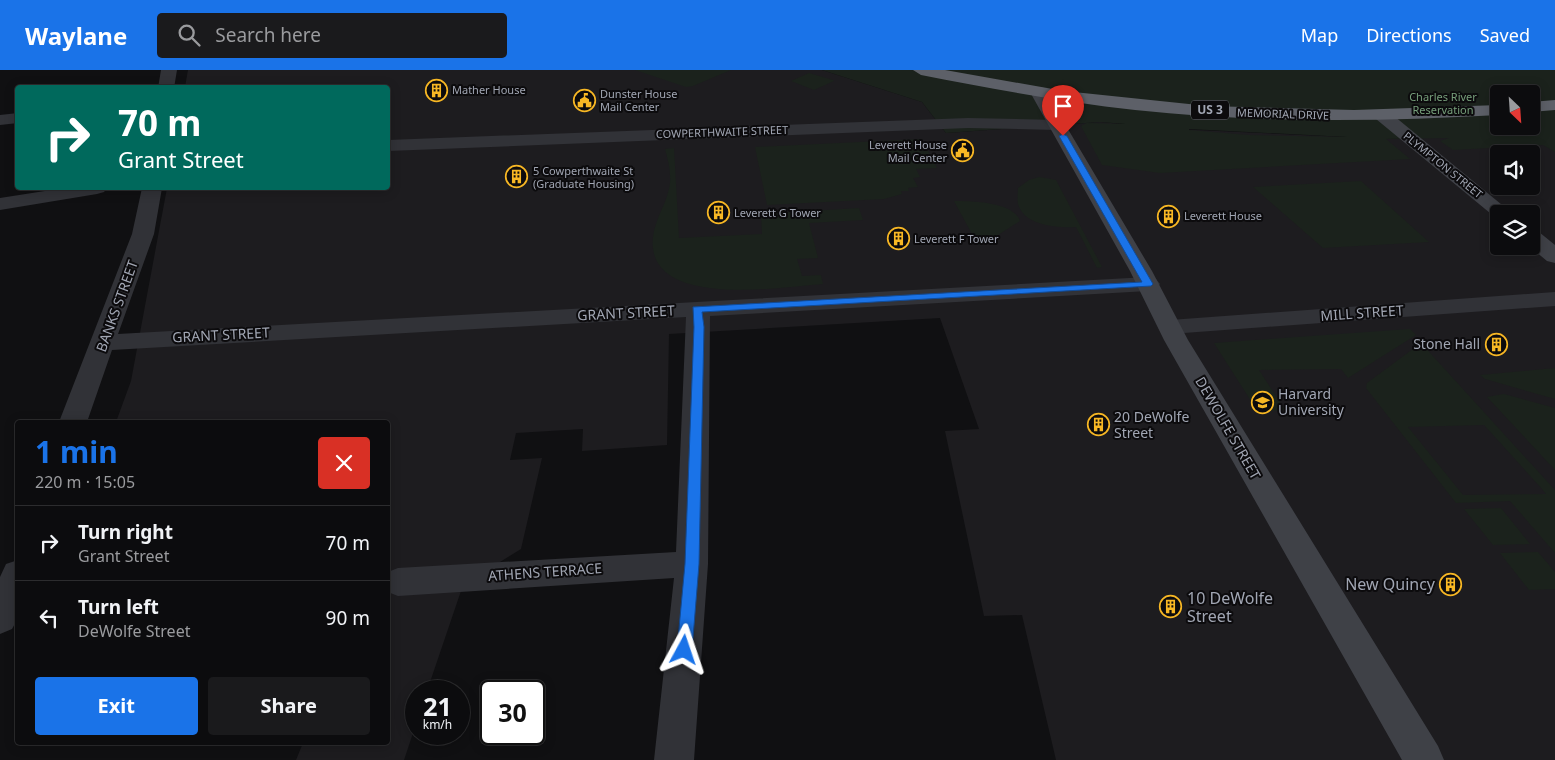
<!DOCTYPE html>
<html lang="en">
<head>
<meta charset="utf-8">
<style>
  :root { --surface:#0c0c0e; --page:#1a1a1c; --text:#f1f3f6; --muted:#9a9b9e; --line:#2c2c2e; --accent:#1a73e8 }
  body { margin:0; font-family:"Noto Sans",sans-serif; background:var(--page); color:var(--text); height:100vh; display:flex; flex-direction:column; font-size:19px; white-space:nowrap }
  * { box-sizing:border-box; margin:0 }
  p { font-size:16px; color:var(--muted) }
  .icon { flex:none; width:28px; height:28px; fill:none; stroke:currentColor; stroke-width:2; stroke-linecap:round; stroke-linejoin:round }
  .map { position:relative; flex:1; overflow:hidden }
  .sheet { position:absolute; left:15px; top:350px; width:375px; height:325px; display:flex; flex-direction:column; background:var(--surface); border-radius:5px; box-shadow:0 2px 12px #0003,0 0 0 1px var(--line) }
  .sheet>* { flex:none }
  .banner { position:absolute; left:15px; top:15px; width:375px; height:105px; border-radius:5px; box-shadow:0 2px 12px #0003,0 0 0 1px var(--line); background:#00695c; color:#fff; overflow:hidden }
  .needle { width:32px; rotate:155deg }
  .fabs { position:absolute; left:1490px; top:15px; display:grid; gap:10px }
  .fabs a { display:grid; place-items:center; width:50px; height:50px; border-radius:5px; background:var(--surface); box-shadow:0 2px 12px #0003,0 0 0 1px var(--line); font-size:25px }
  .speed { position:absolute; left:405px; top:610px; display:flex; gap:10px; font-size:25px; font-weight:700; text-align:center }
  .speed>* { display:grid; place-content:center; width:65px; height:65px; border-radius:50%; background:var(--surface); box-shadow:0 2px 12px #0003,0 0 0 1px var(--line); line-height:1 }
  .speed small { font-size:12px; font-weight:400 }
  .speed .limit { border:2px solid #111; border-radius:8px; background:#fff; color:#111 }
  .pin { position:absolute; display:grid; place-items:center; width:42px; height:42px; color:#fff; margin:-51px -21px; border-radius:50% 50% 50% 0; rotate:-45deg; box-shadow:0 0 5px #0007 }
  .pin .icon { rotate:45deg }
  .me { position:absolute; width:55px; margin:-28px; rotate:5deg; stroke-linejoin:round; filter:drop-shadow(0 0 4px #0008) }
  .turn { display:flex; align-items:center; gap:18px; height:105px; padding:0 20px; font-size:22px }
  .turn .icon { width:65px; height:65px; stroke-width:2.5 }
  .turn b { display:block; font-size:35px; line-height:42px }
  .round { display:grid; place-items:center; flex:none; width:52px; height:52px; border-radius:5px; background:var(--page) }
  .headline { display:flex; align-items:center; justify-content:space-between; height:85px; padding:0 20px }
  h1 { font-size:30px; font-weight:700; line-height:38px; color:var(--accent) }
  .primary-button { display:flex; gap:10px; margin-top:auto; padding:10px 20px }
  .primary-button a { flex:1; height:58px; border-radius:5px; background:var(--accent); color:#fff; font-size:20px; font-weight:700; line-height:58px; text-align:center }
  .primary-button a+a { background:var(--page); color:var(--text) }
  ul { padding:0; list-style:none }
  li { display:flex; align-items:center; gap:15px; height:75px; padding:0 20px; border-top:1px solid var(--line) }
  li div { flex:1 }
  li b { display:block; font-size:19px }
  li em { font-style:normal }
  header { display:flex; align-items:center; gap:30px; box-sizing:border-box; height:70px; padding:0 25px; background:var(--accent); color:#fff }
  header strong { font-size:24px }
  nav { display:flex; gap:28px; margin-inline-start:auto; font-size:18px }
  .search { width:350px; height:45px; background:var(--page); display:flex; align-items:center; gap:12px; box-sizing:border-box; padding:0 18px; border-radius:5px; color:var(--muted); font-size:19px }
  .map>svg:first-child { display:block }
  .built { fill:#1d1c1f; fill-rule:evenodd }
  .green { fill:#1b221c; fill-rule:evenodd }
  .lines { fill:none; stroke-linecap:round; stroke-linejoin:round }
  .street { fill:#313237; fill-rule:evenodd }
  .secondary { fill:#3f4147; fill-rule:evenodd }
  .highway { fill:#5d6068; fill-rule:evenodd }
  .route { fill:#1a73e8; stroke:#114b97 }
  .labels { text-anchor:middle; stroke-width:4; stroke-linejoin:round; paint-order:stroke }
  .far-poi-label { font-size:11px; fill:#a1a6b3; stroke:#0c0b0d; text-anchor:start }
  .far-park-label { font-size:11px; fill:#779f7b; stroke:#0c0b0d }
  .far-street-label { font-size:11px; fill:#a1a6b3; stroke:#0c0b0d }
  .shield { fill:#0c0b0d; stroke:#747881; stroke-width:1 }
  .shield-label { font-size:12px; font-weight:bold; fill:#a1a6b3 }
  .street-label { font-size:14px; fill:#a1a6b3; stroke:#0c0b0d }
  .poi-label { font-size:14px; fill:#a1a6b3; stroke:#0c0b0d; text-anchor:start }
  .near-poi-label { font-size:16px; fill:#a1a6b3; stroke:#0c0b0d; text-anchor:end }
</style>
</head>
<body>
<header>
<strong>Waylane</strong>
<div class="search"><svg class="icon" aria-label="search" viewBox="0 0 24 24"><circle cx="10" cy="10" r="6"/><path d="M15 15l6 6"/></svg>Search here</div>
<nav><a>Map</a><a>Directions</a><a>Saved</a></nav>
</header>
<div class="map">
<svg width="1555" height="690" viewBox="0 0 1555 690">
  <rect width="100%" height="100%" fill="#101012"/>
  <path class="built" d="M188,0h634l100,32 24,31 154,-11 75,7 210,10 170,-6v627h-499l-34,-145 -38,1 -39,-185 34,-2 -39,-111 -271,16 -2,111 -85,6 1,-22 -67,4 -6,27 32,-2 -21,91 -58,36 -36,106h-11v33l-12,36h-108l7,-17 85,-1v-320h-272l15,-41 36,-193h221v-100l-203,-1zM1499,84h32v32h-32zM1499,144h32v32h-32z"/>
  <path class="green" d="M635,0h96l-38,16 -7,1z
    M822,0h733v82l-12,-7 -90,5 -13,-9 9,-3 -63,1 24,20 -250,14 -58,-8 -21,-39 6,-3 38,1 -25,-2 -154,11 -24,-31zM1499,24h32v32h-32zM1189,60v-1l158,8 -99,-2z
    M809,3l24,7 1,1 -20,9 -23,-9z
    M922,69l15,29 -21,1 4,8 -7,1 5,9 -10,1 1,3h-8l1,3 -18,5 -117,6 -12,-58z
    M674,78l5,90 83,-4 -1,-20 98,-6 4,12 -54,3 9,35 -21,1 5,17 19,-1 2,9c-42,3 -178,26 -170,-47 2,-19 15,-35 17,-54 1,-12 -2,-23 -5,-34z
    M1039,107l17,3 46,87 -5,1 -21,-41c-18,1 -52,-1 -58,-23 -1,-5 0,-12 0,-16l11,-8z
    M1361,111l68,61 -106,6 -70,-61z
    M954,131c18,0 60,1 66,20l-33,21 -9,3z
    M1410,259l6,6 -68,43 -7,-9 -82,1 26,40 -27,2 -44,-69z
    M1421,273l134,147v63l-45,-52 -54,2 -90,-115 1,-5zM1484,355l58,64 4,5 -83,1 -55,-68z
    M1555,298v31l-70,-20 -5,-4z
    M1504,324l51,14v62l-68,-73z
    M1501,438l29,36 -37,1 -29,-36z
    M1538,482l17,20v17l-26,1 -29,-37z"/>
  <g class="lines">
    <path class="street" d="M161,0h16l-3,18h-16z
      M18,43v10l-18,2v-10z
      M968,48l89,2 6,1 3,4 -3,4 -6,1 -89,-2 -580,23v-11z
      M64,118h43l-3,4 -7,2 -97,16v-12z
      M142,118h20l-8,46 -36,100 1030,-57 8,2 4,5 -4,5 -8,2 -438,25 -2,248 -14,196h-40l20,-182 -276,18 -10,-4v-20l10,-4 278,-16 10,-235 -574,33 -25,72h-28l73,-188z
      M1555,222v14l-385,28 -9,-2 -3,-5 3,-5 9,-2z
      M18,490v58l-6,11 -12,5v-57l6,-13z"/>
    <path class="secondary" d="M1038,17l6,1 2,4 106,179 36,69 250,406 6,14h-42l-238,-420 -34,-69 -100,-179 2,-4z
      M1382,40l6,1 125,103h-14v5l-3,-1 -120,-99 -3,-4 3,-4z
      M1531,161l8,1 16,13v18l-8,-2 -18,-15h2z"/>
    <path class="highway" d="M913,0h32l119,21 144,15 146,4 145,-5v10c-122,7 -243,8 -364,-5 -72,-8 -143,-21 -214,-35z
      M1555,30v10l-24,2v-10z"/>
  </g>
  <path class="route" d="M1063,64l4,2 86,148 -2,2 -449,26 2,15 -5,237 -7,86 -2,4 -6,2 -5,-2 -2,-4 8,-86 9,-237 -1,-20 449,-25 -83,-146z"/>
  <defs>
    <symbol id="building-ring" viewBox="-11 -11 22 22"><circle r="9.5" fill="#0c0b0d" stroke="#f7b724" stroke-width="1.5"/><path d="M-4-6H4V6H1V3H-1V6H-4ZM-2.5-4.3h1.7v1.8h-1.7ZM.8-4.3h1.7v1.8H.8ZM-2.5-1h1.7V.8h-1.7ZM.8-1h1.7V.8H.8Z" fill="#f7b724"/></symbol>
    <symbol id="civic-ring" viewBox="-11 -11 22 22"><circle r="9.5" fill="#0c0b0d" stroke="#f7b724" stroke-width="1.5"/><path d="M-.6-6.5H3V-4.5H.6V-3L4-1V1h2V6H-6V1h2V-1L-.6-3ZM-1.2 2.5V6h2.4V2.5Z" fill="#f7b724"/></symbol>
    <symbol id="university-ring" viewBox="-11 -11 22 22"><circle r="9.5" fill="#0c0b0d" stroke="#f7b724" stroke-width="1.5"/><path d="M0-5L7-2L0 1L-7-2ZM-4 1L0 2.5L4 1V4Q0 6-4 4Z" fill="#f7b724"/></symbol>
  </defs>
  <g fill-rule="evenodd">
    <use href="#building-ring" x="424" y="8" width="25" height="25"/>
    <use href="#civic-ring" x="572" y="18" width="25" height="25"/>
    <use href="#civic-ring" x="950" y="68" width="25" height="25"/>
    <use href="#building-ring" x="504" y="94" width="25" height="25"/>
    <use href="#building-ring" x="706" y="130" width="25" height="25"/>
    <use href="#building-ring" x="1156" y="134" width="25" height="25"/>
    <use href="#building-ring" x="886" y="156" width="25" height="25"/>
    <use href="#building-ring" x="1484" y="262" width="25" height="25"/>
    <use href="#university-ring" x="1250" y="320" width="25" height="25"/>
    <use href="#building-ring" x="1086" y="342" width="25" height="25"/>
    <use href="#building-ring" x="1438" y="502" width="25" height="25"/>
    <use href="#building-ring" x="1158" y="524" width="25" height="25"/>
  </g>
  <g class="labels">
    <g class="far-poi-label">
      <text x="452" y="24">Mather House</text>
      <text x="600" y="28">Dunster House<tspan x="600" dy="13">Mail Center</tspan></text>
      <text x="947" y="79" text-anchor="end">Leverett House<tspan x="947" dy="13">Mail Center</tspan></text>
      <text x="533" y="105">5 Cowperthwaite St<tspan x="533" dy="13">(Graduate Housing)</tspan></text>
      <text x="734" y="147">Leverett G Tower</text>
      <text x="1184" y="150">Leverett House</text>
      <text x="914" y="173">Leverett F Tower</text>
    </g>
    <g class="far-park-label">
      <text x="1443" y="31">Charles River<tspan x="1443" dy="13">Reservation</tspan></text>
    </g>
    <g class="far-street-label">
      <text transform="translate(1283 44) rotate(2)" y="4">MEMORIAL DRIVE</text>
      <text transform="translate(722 62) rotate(-2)" y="4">COWPERTHWAITE STREET</text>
      <text transform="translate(1443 95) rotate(39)" y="4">PLYMPTON STREET</text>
    </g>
    <rect class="shield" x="1191" y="30.5" width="38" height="19" rx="4"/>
    <g class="shield-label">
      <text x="1210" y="44">US 3</text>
    </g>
    <g class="street-label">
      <text transform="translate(117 236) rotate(-70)" y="5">BANKS STREET</text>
      <text transform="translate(626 243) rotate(-3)" y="5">GRANT STREET</text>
      <text transform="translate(1362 243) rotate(-4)" y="5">MILL STREET</text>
      <text transform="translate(221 265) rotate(-3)" y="5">GRANT STREET</text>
      <text transform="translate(1228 358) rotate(60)" y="5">DEWOLFE STREET</text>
      <text transform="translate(545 502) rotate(-4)" y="5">ATHENS TERRACE</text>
    </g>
    <g class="poi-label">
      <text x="1480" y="279" text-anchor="end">Stone Hall</text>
      <text x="1278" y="329">Harvard<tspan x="1278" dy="16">University</tspan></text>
      <text x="1114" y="352">20 DeWolfe<tspan x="1114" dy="16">Street</tspan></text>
    </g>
    <g class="near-poi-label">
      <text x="1435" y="520">New Quincy</text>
      <text x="1187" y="534" text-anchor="start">10 DeWolfe<tspan x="1187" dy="18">Street</tspan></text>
    </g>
  </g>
</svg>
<div class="fabs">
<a><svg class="needle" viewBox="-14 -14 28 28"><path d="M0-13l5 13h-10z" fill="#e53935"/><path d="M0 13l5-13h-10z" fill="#9a9b9e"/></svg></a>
<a><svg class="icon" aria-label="sound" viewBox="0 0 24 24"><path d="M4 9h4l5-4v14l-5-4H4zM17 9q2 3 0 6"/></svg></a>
<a><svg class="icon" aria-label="layers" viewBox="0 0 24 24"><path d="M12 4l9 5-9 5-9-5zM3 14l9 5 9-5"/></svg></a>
</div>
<div class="speed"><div>21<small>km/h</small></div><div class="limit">30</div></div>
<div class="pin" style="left:1063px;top:66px;background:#d93025"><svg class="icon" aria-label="arrive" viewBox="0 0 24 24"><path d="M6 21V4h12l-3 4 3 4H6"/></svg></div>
<svg class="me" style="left:684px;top:580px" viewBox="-20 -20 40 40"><path d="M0-17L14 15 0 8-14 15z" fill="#1a73e8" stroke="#fff" stroke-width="4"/></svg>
<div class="banner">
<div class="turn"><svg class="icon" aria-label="right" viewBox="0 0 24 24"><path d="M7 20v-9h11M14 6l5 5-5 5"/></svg><div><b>70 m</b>Grant Street</div></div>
</div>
<section class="sheet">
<div class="headline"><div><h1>1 min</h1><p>220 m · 15:05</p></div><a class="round" style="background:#d93025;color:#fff"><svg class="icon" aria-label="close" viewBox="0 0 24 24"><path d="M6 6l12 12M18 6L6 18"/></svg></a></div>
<ul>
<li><svg class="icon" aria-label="right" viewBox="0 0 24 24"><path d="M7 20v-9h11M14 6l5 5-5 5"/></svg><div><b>Turn right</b><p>Grant Street</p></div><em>70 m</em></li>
<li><svg class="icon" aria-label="left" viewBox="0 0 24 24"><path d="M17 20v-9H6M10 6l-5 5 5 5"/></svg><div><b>Turn left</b><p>DeWolfe Street</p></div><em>90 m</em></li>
</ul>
<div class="primary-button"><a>Exit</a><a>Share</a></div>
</section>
</div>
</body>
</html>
